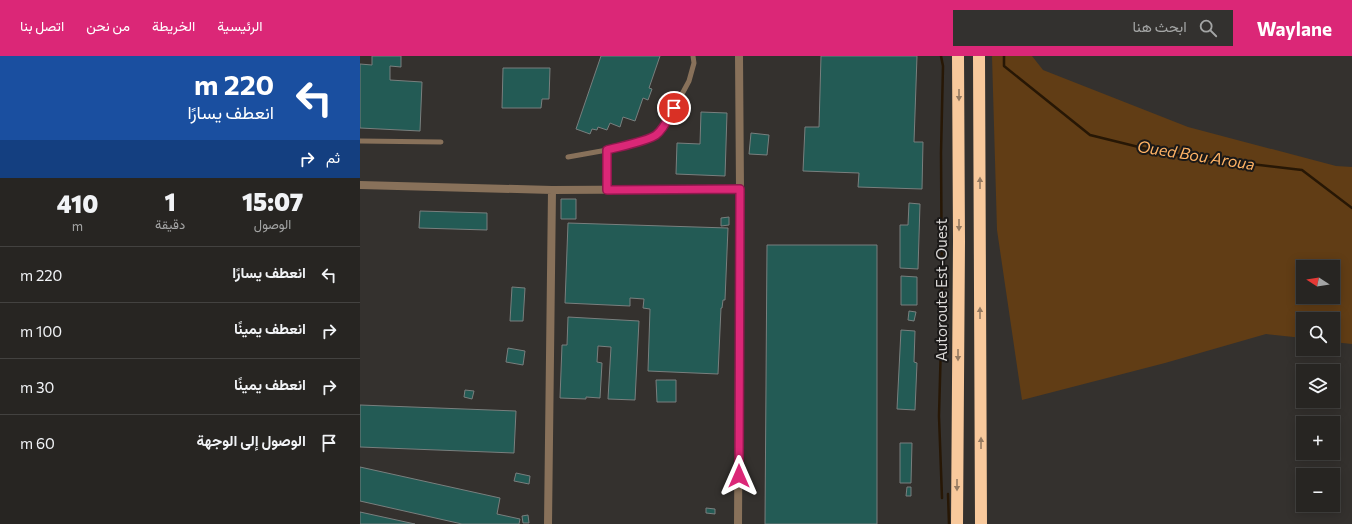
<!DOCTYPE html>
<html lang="ar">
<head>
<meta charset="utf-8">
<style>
  :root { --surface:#272522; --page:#33312f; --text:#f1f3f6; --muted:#a4a5a5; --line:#434240; --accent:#db2777 }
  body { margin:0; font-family:Commissioner,Vazirmatn,sans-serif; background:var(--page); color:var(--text); direction:rtl; height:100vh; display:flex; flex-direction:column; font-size:15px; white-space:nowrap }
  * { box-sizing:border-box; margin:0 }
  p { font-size:13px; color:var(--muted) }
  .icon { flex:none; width:22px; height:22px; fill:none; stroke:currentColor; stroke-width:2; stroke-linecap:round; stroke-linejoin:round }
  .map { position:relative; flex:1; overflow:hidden; direction:ltr }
  .panel { display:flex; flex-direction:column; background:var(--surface); width:360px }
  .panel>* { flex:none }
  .guide { background:#1a4fa0; color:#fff; overflow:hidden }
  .needle { width:26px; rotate:282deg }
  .controls { position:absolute; left:936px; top:204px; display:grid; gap:8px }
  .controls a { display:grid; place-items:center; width:44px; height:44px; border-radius:0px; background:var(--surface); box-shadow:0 2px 10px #0003,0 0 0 1px var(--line); font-size:20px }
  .pin { position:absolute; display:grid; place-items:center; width:34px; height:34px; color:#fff; margin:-17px; border:2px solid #fff; border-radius:50%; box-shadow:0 1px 4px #0007 }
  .me { position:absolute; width:44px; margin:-22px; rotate:0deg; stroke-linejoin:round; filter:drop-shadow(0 0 3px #0008) }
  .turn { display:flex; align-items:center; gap:14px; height:84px; padding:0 20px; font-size:18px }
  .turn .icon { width:52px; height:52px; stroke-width:2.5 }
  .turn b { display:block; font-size:28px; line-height:34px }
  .then { display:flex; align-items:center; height:38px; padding:0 20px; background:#0003; gap:8px; font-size:15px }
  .eta { display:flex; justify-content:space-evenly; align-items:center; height:68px; text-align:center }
  .eta b { font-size:24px; font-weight:800; line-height:28px }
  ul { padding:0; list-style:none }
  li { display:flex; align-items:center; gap:12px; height:56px; padding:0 20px; border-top:1px solid var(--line) }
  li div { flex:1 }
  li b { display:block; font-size:15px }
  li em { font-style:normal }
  header { display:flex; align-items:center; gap:24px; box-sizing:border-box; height:56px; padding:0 20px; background:var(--accent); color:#fff }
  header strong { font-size:19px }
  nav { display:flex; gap:22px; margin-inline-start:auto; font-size:14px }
  .search { width:280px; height:36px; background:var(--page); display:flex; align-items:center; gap:10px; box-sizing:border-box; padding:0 14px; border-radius:0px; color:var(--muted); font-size:15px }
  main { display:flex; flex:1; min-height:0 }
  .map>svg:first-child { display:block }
  .green { fill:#613d15; fill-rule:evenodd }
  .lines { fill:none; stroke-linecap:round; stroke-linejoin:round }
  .stream { stroke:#271705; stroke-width:2.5 }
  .building { fill:#235b55; stroke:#797f7e }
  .lane { stroke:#88715a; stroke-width:5 }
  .street { stroke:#88715a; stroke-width:8 }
  .highway { stroke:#f8c99c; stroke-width:12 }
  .oneway { fill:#957a61 }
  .route-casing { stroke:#8e194d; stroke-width:10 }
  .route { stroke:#db2777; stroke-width:7 }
  .labels { text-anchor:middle; stroke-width:4; stroke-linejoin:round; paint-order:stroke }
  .street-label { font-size:15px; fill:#dad8d6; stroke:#1b1918 }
  .water-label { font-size:16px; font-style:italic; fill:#ffb365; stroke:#1b1918 }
</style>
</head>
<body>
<header>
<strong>Waylane</strong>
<div class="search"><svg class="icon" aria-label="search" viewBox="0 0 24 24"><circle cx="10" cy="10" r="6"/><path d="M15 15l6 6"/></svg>ابحث هنا</div>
<nav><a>الرئيسية</a><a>الخريطة</a><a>من نحن</a><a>اتصل بنا</a></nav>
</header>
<main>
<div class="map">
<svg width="992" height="468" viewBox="0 0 992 468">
  <rect width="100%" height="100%" fill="#34312e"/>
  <path class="green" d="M632,0h40l11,14 145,57 148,39 16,1v177l-19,-2v-23h-30v19l-37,-4 -101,29 -143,37 -25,-170zM943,211h30v30h-30z"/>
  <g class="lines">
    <path class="stream" d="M581,0l2,10 -2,87 1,152 -3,111 3,82
      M644,0v10l86,69 77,19 135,16 50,38
      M588,438l1,30"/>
  </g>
  <path class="building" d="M12,0h29v11l-11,-1v14l32,2 -2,49 -60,-3v-64l12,1z
    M241,0h59l-11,32 3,1 -4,11 -5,-2 -8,23 -12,-4 -3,10 -10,-4 -3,7 -9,-3 -1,3 -5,-1 -2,5 -14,-5z
    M461,0h96l-3,86h9l-1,47 -64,-2 1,-14 -56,-2 2,-44h14z
    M143,12h47l-1,31h-7l-1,9h-39z
    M341,56l26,1 -2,63 -49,-2 1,-31 23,1z
    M391,77l18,2 -2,20 -18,-1z
    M201,143h15v20h-15z
    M549,147l11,1 -2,65 -18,-1v-43h8z
    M60,155l67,2v17l-68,-2z
    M369,161v8l-8,1v-8z
    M208,167l160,5 -3,72h-2l-1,8h-1l-3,66 -70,-3 2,-62 -7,-1 1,-9 -14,-1v8l-65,-3z
    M407,189h110v279h-112z
    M541,220l16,1v28h-16z
    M152,231l13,1 -2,33h-13z
    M549,255l7,1 -2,9 -6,-1z
    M208,261l71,4 -4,79 -27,-1 3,-52 -13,-1 -1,16 5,1 -2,35 -14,-1v2l-26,-1 2,-53h5z
    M541,274l14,1 -1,31 3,1 -2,47 -18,-1z
    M148,292l17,3 -2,14 -17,-3z
    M296,324h20v22h-19z
    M105,334l9,1 -2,8 -8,-2z
    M0,349l156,6 -2,42 -154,-6z
    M540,387h12l-1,40h-11z
    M0,411l140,31 -3,16 23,5 -1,5h-57l-102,-23z
    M156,417l14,3 -1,8 -15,-3z
    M547,431h4v9h-5z
    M346,452l9,1v5l-9,-1z
    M0,456l55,12h-55z
    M168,459l1,8h-6l-1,-7z"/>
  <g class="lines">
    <path class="lane" d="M0,85l81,1
      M208,101l39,-7 30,-8 19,-7 11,-13 22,-41 5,-18 -1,-7
      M247,134v-40"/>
    <path class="street" d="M379,0l1,133
      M0,129l192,5 188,-1 -2,335
      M188,468l4,-334"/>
    <path class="highway" d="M619,0l2,468
      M597,468l2,-283 -1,-185"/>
  </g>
  <defs><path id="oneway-solid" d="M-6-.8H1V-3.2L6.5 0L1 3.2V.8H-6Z"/></defs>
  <g class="oneway">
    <use href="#oneway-solid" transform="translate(599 39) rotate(90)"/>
    <use href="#oneway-solid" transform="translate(620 127) rotate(-90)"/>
    <use href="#oneway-solid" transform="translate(599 169) rotate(90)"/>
    <use href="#oneway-solid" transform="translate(620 257) rotate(-90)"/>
    <use href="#oneway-solid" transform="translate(598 299) rotate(90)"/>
    <use href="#oneway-solid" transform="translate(621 387) rotate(-90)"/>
    <use href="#oneway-solid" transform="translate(597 429) rotate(90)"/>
  </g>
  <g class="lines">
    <defs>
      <path id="route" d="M314,52c-5,9 -10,21 -18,27 -8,6 -38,12 -49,15v40l133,-1 -1,287"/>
    </defs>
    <use href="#route" class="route-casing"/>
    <use href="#route" class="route"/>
  </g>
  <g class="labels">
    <g class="street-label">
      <text transform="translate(582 234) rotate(-90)" y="5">Autoroute Est-Ouest</text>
    </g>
    <g class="water-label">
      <text transform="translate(836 99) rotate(9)" y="6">Oued Bou Aroua</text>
    </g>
  </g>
</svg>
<div class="controls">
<a><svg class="needle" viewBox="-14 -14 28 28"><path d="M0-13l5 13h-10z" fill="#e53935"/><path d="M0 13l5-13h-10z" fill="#a4a5a5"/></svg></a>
<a><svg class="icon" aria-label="search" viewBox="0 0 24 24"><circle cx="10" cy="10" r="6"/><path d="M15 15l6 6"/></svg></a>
<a><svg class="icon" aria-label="layers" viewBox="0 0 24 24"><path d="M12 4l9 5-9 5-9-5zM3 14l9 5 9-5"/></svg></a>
<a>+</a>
<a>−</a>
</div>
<div class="pin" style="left:314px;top:52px;background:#d93025"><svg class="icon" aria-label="arrive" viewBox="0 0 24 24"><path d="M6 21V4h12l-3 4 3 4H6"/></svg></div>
<svg class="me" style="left:379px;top:420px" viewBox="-20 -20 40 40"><path d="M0-17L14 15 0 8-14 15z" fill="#db2777" stroke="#fff" stroke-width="4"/></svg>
</div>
<section class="panel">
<div class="guide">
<div class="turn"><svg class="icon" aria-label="left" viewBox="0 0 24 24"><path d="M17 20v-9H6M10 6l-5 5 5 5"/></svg><div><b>220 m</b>انعطف يسارًا</div></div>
<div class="then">ثم<svg class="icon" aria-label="right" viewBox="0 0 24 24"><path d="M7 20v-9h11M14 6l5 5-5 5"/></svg></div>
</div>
<div class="eta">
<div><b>15:07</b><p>الوصول</p></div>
<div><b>1</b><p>دقيقة</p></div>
<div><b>410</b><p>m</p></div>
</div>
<ul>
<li><svg class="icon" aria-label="left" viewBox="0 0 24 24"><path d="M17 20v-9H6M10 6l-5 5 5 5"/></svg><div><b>انعطف يسارًا</b></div><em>220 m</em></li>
<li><svg class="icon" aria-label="right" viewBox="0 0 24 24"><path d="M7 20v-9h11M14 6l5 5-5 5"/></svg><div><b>انعطف يمينًا</b></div><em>100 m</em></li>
<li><svg class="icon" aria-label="right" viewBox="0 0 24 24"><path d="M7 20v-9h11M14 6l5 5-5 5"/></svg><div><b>انعطف يمينًا</b></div><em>30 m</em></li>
<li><svg class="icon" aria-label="arrive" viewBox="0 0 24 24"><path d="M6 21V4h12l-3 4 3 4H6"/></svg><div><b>الوصول إلى الوجهة</b></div><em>60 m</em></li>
</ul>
</section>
</main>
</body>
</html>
